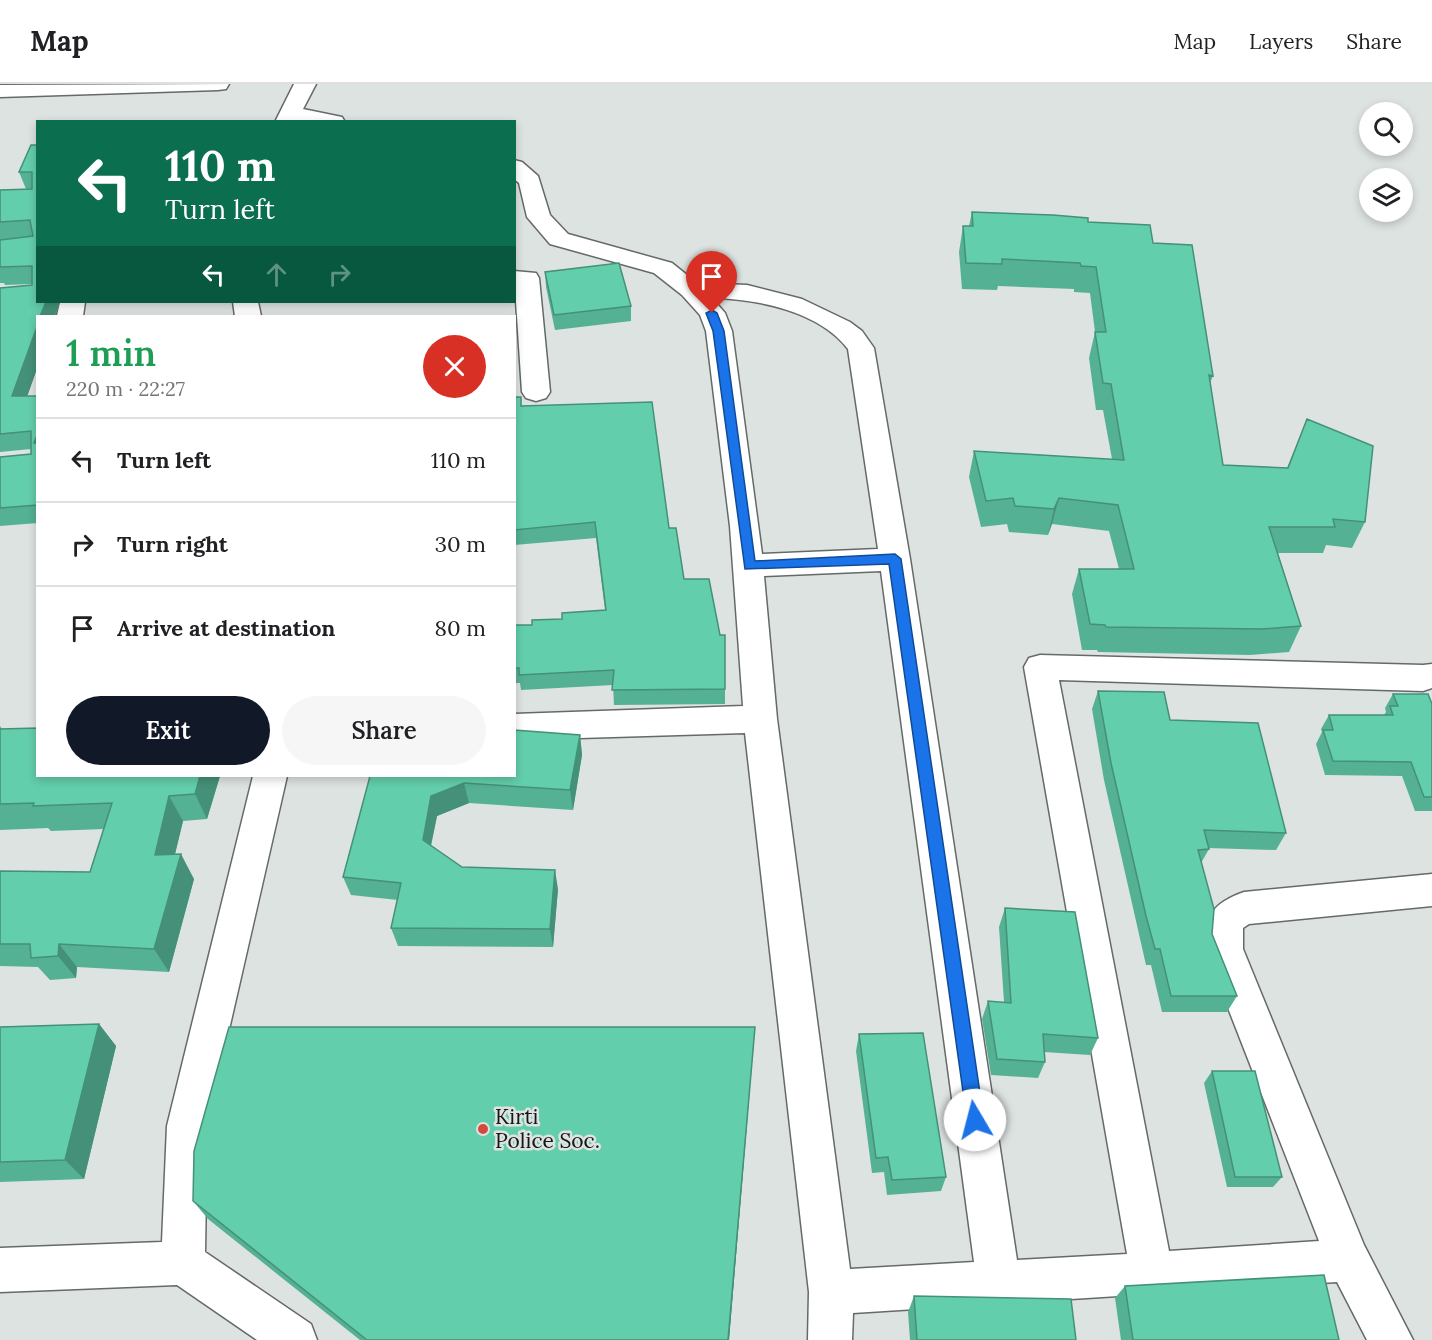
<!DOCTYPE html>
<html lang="en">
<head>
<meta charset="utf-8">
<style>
  :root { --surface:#fff; --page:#f6f6f6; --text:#202124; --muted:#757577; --line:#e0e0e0; --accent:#111827 }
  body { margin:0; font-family:Lora,serif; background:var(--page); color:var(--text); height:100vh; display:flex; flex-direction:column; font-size:22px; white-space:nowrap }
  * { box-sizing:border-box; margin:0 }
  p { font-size:20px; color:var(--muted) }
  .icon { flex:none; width:33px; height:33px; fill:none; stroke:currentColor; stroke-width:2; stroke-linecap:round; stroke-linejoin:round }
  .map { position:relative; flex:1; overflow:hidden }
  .side { position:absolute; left:36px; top:231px; width:480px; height:462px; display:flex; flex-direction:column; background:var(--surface); border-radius:0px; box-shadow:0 3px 9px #0003 }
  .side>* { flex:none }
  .hud { position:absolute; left:36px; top:36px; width:480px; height:183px; border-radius:0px; box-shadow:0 3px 9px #0003; background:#0b6e4f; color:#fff; overflow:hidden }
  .controls { position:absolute; left:1359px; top:18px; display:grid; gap:12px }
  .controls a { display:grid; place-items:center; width:54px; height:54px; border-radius:50%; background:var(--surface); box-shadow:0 3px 9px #0003; font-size:30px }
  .pin { position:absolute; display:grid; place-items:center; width:51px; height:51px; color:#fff; margin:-62px -26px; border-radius:50% 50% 50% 0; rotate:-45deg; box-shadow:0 0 6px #0007 }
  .pin .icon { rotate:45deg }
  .me { position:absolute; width:66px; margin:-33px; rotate:352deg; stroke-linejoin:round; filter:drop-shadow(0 0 4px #0008) }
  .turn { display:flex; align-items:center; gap:21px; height:126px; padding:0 30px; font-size:27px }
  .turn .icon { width:78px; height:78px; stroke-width:2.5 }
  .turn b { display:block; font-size:42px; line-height:51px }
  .lanes { display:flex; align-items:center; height:57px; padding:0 30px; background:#0003; justify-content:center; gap:30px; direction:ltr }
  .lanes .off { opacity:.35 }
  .round { display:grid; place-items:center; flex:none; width:63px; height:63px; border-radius:32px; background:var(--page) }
  .headline { display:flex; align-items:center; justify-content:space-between; height:102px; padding:0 30px }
  h1 { font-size:36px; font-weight:600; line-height:45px; color:#1e9e55 }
  .action { display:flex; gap:12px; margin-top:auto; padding:12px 30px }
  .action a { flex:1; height:69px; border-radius:36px; background:var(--accent); color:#fff; font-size:24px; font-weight:600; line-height:69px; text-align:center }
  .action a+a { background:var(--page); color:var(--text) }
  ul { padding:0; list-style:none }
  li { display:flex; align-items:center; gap:18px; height:84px; padding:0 30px; border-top:2px solid var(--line) }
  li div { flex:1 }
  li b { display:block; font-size:22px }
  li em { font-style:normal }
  header { display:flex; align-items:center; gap:36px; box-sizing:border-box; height:84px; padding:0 30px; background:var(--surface); border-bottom:2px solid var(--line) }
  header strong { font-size:28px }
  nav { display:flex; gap:33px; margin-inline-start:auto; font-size:21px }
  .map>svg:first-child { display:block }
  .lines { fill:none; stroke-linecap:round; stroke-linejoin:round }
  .minor-casing { stroke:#656a68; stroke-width:3 }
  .tertiary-casing { stroke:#656a68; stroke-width:3 }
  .minor { fill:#fff; fill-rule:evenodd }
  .tertiary { fill:#fff; fill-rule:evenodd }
  .wall { fill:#55b194 }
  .shaded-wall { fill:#459078 }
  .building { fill:#63ceac; stroke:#459078; stroke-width:1.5 }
  .route { fill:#1a73e8; stroke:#114b97; stroke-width:1.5 }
  .poi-dot { fill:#d5483c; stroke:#dde3e1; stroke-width:2 }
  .labels { text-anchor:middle; stroke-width:5; stroke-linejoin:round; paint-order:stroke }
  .near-poi-label { font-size:21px; fill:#161818; stroke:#dde3e1; text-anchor:start }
</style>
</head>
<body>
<header>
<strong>Map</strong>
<nav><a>Map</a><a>Layers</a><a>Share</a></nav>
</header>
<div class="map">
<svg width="1432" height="1256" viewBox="0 0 1432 1256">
  <rect width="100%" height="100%" fill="#dde3e1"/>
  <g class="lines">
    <defs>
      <path id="minor" d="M294,0h22l-13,25 39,8 3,5h-70z
        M514,76l8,2 16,14 12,39 18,19 104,29 25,20 50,2 55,14 48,23 12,9 12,17 36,211 107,701 110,-6 -103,-587 5,-9 11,-3 383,10 9,-1v24l-9,3 -364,-11 110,571 150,-10 -114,-292c-1,-33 8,-46 39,-57l188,-18v32l-183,18 -6,4v21l121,296 49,95h-46l-30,-58 -484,31 -1,27h-44l1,-48 -64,-559 -231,7v-26l229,-8 -13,-180 -24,-195 -6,-16 -18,-20 -28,-22 -104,-29 -23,-27 -8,-34 -5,-4zM712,214c45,1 107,13 136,51l30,200 -116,5 -30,-223 -7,-18zM881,487l93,691 -124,7 -73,-550 -13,-143z
        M514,187l22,2 3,5 11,114 -4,6 -10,3 -10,-3 -4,-6z
        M60,218h25l-2,14h-26z
        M233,218h25l3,14h-26z
        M253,692h34l-80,350 -2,126 106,72 6,16h-60l-80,-55 -177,7v-44l162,-6 5,-116z"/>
      <path id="tertiary" d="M229,0l-3,5 -8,1 -218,7v-12z"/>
    </defs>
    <use href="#minor" class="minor-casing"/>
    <use href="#tertiary" class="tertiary-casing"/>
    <use href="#minor" class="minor"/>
    <use href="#tertiary" class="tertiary"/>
  </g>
  <path class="wall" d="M31,61l7,157h22l-33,94h11v127l-38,3v-69l31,-3v-5l-31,3v-164l32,-3v-1l-27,1 -1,-2h-4v-93l26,-1 -7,-17z
    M972,128l116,10 65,21 60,133 -3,7 13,82 64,3 20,-49 58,103 -13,26 -26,-3 -3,8h-45l23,73 -12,26 -39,3 -152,-3 -1,-2h-15l-10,-56 7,-25h40l-10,-38 -57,-7 -4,11 -39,-3 -2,-8 -26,3 -12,-50 5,-26 138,8 -9,-49h-7l-7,-52 6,-26 -5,-39 -16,-1v-3l-76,-3 -1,4 -35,-1 -3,-37 4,-26h6z
    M545,188l86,34v15l-76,9 -9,-43z
    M514,313l8,9 147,122 15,51 36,56h5v69l-111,1 -1,-20 -92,5 -1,-7h-6v-58h18l73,-15 -9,-72 -82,7z
    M1098,607l72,29 116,113 -10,17 -68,-2 1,1 -8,14 11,71 25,62 -10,16h-65l-11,-47h-5l-42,-185 -12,-71z
    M1393,610l39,10v107h-17l-13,-35 -77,-1 -9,-31 6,-12 -1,-3 8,-14h55l2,-3 -1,-4z
    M0,642l2,3 218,47 -13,43 -24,2 -8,33 19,25 -25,93 -92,-5 -1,11 -26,2 -12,-13 -38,-1v-95l90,1 14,-43 -53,2 -3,-3 -48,2z
    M580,651l2,20 -9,55 -104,-7 -32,13 -6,30 31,21 96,22 -5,58 -155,-1 -7,-18 7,-28 -47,-5 -8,-18 27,-101z
    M1005,824l93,130 -8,17 -46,-3 1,10 -7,16 -47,-3 -9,-56 6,-18 16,1 -5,-75z
    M99,940l17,22 -32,133 -84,3v-155z
    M755,943l-26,313h-369l-152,-121 -15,-18z
    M859,950l87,143 -5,14 -54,4 -3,-23 -12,1 -16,-122z
    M1212,987l70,106 -9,10h-46l-23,-104z
    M1125,1202l214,54h-218l-6,-42z
    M914,1212l162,44h-166l-2,-28z"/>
  <path class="shaded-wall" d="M46,218h14l-5,14h-15z
    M38,240v42l-17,48 -9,-18z
    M38,349v18l-4,-8z
    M1059,414l-7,26 -4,11 6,-26z
    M580,651l2,20 -9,55 -3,-20z
    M200,692h20l-13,43 -12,-25z
    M464,699l5,20 -32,13 -9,43 -5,-19 8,-44z
    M169,712l14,25 -14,58 -14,-24z
    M181,770l13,25 -25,93 -15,-23z
    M555,786l3,19 -5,58 -3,-18z
    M59,860l18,23 -1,11 -18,-22z
    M99,940l17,22 -32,133 -19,-19z
    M755,943l-26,313h-1z"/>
  <path class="building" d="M31,61h7v157h8l-6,14h-2v8l-26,72h26v37l-4,10h4v62l-38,3v-51l31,-3v-23l-31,3v-146l32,-3v-19l-32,1v-27l33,-4 -3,-16 -30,2v-32l32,-1v-17h-13z
    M972,128l81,3 35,3v4l62,3 3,18 39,2 21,131 -4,-1 14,90 65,3 19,-49 66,27 -8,76 -32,-3 2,8h-66l32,99 -39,3 -156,-2 -1,-2 -15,-1 -11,-55h55l-16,-64 -59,-7 -5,11 -39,-3 -2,-8 -27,3 -12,-50 150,9 -13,-76 -8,-1 -8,-51h11l-10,-65 -15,-1 -1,-3 -78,-4v5l-36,-1 -3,-37h10z
    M619,179l12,43 -77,9 -9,-43z
    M514,313h7v9l131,-4 17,126h7l8,51h25l11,56h5v54l-113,1 2,-20 -95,5v-7h-5v-43h18v-5l30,-1v-6l44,-3 -11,-88 -81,8z
    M1098,607l66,1 6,28 88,3 28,110 -82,-3 5,19 -11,1 16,59 -2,25 25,62h-66l-11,-47h-5l-9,-33 -35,-153z
    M1393,610h35l4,10v93h-8l-13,-35 -78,-1 -10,-31h10l-4,-15h64l-3,-9h8z
    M38,644v48h162l-5,18 -26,2 -14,59 26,-1 -27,95 -95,-5 -1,12 -27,2 -1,-14h-30v-73l90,1 22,-69 -79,3 1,-3 -34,1v-75z
    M514,646l66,5 -10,55 -106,-7 -33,13 -8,44 39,27 93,3 -5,59 -159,-1 10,-45 -58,-6 27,-101h144z
    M1005,824l70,4 23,126 -55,-4 2,28 -48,-3 -9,-58 23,2z
    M99,940l-34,136 -65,2v-135z
    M229,943h526l-27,313h-361l-174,-139 1,-50z
    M923,949l23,144 -54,3 -4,-23 -12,1 -17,-124z
    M1212,987h43l27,106h-47z
    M1324,1191l15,65h-206l-8,-54z
    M914,1212l157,3 5,41h-159z"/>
  <path class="route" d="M712,226l5,3 7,18 31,230 140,-7 6,5 83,561 -3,5 -6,3 -6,-3 -2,-5 -78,-556 -144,5 -32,-238 -7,-18z"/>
  <circle class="poi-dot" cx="483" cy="1045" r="6"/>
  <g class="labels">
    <g class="near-poi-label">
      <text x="495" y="1040">Kirti<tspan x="495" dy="24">Police Soc.</tspan></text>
    </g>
  </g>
</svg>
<div class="controls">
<a><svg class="icon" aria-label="search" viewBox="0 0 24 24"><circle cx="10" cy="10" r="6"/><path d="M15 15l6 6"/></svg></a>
<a><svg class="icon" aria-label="layers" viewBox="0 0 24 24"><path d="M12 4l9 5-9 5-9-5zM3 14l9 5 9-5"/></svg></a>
</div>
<div class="pin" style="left:712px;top:229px;background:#d93025"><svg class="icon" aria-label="arrive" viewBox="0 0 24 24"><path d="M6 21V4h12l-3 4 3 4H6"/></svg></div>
<svg class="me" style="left:975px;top:1036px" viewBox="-20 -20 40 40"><circle r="19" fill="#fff"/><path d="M0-13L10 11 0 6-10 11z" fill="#1a73e8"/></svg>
<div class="hud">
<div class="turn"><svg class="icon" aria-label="left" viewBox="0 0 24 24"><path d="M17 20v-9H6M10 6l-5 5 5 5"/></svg><div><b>110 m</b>Turn left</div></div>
<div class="lanes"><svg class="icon" aria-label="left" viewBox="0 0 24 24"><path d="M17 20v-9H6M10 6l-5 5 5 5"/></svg><svg class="icon off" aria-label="ahead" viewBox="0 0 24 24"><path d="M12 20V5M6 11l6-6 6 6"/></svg><svg class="icon off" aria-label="right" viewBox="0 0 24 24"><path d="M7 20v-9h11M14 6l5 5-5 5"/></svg></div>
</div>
<section class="side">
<div class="headline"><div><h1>1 min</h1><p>220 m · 22:27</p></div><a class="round" style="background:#d93025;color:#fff"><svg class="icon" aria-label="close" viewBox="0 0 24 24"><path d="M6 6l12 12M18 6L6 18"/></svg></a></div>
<ul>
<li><svg class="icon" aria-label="left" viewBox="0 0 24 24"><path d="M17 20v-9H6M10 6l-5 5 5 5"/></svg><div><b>Turn left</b></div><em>110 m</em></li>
<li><svg class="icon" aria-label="right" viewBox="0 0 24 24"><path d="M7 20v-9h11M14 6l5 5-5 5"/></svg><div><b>Turn right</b></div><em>30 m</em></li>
<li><svg class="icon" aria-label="arrive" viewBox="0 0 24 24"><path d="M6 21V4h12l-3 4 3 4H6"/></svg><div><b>Arrive at destination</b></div><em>80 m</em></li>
</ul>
<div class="action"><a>Exit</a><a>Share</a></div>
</section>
</div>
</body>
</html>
